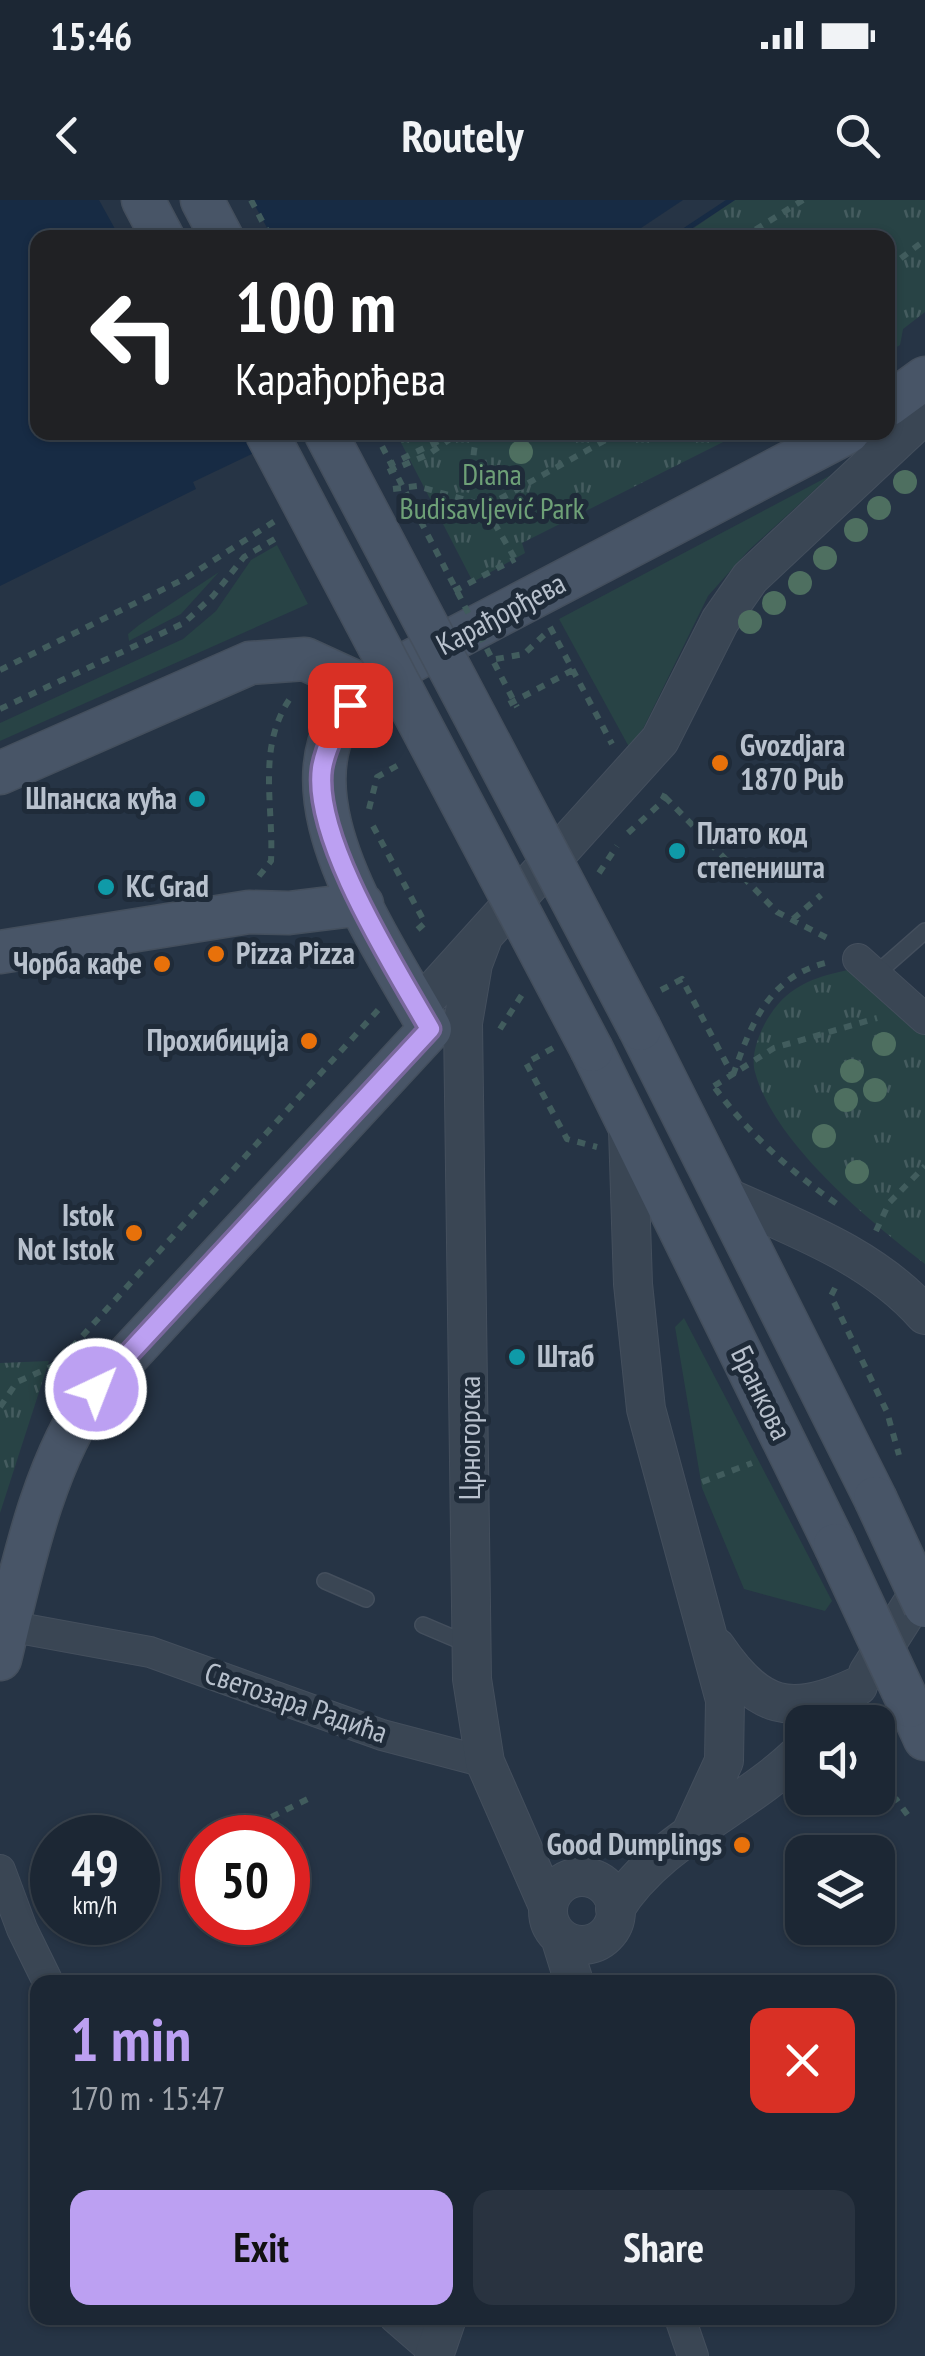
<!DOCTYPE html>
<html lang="en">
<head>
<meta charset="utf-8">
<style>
  :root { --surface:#1c2734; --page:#293340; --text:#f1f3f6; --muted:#a0a5ac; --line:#3a444f; --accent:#bca0f2 }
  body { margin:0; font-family:"PT Sans Narrow",sans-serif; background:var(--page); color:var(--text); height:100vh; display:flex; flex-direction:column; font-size:38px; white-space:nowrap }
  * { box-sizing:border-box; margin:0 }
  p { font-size:32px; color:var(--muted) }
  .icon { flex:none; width:55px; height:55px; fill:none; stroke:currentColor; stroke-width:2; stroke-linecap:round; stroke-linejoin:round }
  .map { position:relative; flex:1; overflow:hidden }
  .panel { position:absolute; left:30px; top:1775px; width:865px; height:350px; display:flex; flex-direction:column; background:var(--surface); border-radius:20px; box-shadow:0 2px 8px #0004,0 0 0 2px var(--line) }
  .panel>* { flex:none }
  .hud { position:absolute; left:30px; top:30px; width:865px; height:210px; border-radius:20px; box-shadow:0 2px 8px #0004,0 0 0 2px var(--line); background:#202124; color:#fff; overflow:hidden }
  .buttons { position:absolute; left:785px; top:1505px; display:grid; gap:20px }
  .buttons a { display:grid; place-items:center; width:110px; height:110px; border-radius:20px; background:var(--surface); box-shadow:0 2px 8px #0004,0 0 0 2px var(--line); font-size:50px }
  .speed { position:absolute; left:30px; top:1615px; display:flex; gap:20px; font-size:50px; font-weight:700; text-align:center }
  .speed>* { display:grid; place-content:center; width:130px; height:130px; border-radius:50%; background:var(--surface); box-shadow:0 2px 8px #0004,0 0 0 2px var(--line); line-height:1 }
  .speed small { font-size:25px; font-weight:400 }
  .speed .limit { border:15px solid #d22; background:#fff; color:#111 }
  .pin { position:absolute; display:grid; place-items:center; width:85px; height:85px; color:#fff; margin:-42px; border-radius:20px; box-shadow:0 5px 15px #0006 }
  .me { position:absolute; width:110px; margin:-55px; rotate:43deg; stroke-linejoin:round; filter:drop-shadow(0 0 8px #0008) }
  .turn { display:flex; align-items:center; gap:35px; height:210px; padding:0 40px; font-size:45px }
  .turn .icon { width:130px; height:130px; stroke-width:2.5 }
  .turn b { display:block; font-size:70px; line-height:85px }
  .round { display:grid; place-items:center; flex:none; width:105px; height:105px; border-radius:20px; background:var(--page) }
  .head { display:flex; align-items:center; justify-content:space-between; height:170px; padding:0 40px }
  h1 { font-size:60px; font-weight:700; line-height:75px; color:var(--accent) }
  .cta { display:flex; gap:20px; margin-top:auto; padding:20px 40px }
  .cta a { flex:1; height:115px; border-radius:20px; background:var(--accent); color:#111; font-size:40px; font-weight:700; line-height:115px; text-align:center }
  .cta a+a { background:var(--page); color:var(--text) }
  .status { display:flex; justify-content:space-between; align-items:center; height:70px; padding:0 50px; background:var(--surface); direction:ltr }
  .status svg { height:28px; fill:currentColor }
  header { display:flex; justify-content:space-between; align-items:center; height:130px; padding:0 40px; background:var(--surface); font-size:45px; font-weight:700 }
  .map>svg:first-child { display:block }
  .grass { fill:#284345 }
  .park { fill:url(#park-tufts) }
  .water { fill:#172b44 }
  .pier { fill:#263445 }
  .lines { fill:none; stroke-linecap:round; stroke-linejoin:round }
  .service-casing { stroke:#444f5d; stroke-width:18 }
  .minor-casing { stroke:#444f5d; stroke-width:32 }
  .tertiary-casing { stroke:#444f5d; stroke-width:40 }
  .secondary-casing { stroke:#444f5d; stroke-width:45 }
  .path { stroke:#415c5d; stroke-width:6; stroke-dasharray:8 8; stroke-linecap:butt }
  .service { stroke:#3a4654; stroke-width:15 }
  .minor { stroke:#3a4654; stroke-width:30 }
  .tertiary { stroke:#3a4654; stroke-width:38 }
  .secondary { stroke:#485567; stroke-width:42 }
  .secondary-bridge-casing { stroke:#444f5d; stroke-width:45; stroke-linecap:butt }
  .path-bridge { stroke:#415c5d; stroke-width:6; stroke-dasharray:8 8; stroke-linecap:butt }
  .secondary-bridge { stroke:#485567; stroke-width:42 }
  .tree { fill:#4e6f60 }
  .route-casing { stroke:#7a689d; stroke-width:25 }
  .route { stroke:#bca0f2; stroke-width:18 }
  .food-dot { fill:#e8710a; stroke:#1f2b39; stroke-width:4 }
  .culture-dot { fill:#0f9aa8; stroke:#1f2b39; stroke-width:4 }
  .labels { text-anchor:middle; stroke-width:10; stroke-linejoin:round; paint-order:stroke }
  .park-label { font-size:30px; fill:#6ea077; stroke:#1f2b39 }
  .street-label { font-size:30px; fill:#b8c1cd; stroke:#1f2b39 }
  .poi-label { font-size:30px; font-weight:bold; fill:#b8c1cd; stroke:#1f2b39; text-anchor:start }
</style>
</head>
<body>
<div class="status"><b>15:46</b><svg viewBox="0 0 49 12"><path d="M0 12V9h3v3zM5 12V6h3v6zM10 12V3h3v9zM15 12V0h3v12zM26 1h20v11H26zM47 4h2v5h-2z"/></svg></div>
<header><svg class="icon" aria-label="back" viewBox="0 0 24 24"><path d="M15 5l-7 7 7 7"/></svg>Routely<svg class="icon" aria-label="search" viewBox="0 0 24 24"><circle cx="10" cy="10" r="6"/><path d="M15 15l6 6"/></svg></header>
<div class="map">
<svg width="925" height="2156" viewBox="0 0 925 2156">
  <defs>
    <pattern id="park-tufts" width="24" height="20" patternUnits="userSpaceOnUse" patternTransform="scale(2.5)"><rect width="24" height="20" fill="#284345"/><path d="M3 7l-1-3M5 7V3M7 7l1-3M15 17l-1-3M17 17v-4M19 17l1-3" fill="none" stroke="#455c5f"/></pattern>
  </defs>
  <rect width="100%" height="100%" fill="#263445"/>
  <path class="grass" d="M831,275l-83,76 -40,45 -65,133 -14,18 -70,-128z
    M277,345l31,59 -308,137v-18l183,-84 33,-28 35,-51z
    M219,372l-38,42 -52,27 -1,-7 11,-9z
    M684,1118l148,283 -7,10 -81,-22 -42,-101 -27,-161z"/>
  <path class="park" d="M735,0h190v112l-22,17 -3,16 -12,7v-114h-209z
    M396,233h345l-219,110 3,10 -52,29z
    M853,769l72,64v231c-57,-44 -151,-121 -170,-192 -5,-17 5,-42 15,-57 20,-31 48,-39 83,-46z
    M49,1161l-49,152v-150z"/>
  <path class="water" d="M0,0h735l-56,37 -641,1v194l258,1 -103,49 3,7 -196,97z"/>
  <path class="pier" d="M99,0h153l20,37 -152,1z
    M683,0h43l-56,37h-28l-4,-7z"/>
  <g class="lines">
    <defs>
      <path id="service" d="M875,775l50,-44
        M325,1381l41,18
        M423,1425l47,20"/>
      <path id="minor" d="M858,759l67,60
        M8,1426l142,26 232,83 103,27
        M0,1670l22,59 26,53
        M395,2118l44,38
        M680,2118l13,38"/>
      <path id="tertiary" d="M484,735l-11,29 -10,59 9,656 13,83 63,144
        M418,808l242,-268 60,-119 30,-43 175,-164
        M628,930l5,154 13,125 79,291 -1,61 -35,76
        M724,996c71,32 148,59 201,119
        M716,1447c42,62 74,71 142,39
        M868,1473l57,-90
        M548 1711a34 34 0 1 1 68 0a34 34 0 1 1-68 0Z
        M615,1709c43,-70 130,-101 187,-158
        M560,1737l14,45
        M434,2156l13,-38"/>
      <path id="secondary" d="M143,0l20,38
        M202,0l20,38
        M888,205l37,-27
        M0,573l250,-110 55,-4 61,28
        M0,752l249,-40 40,1 73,-9
        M640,829l235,469
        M592,850l243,495
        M0,1459c21,-87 43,-198 97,-270l333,-360c-52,-95 -179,-267 -49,-352l467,-245
        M910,1506l15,33"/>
    </defs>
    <use href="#service" class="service-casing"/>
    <use href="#minor" class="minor-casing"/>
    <use href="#tertiary" class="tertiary-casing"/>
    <use href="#secondary" class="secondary-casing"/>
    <path class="path" d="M251,0l20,38
      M742,38l61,-38
      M888,68l37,-28
      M375,232l16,32 50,-24 5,-8
      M479,232c-19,49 14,85 37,129
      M388,272l41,-18 31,-22
      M393,289l24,-3 70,20 133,-74
      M454,391l61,-32
      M550,427l62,117
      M496,459l28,-5 20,-19
      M0,470l186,-92 89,-57
      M509,504l64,-34
      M0,509l184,-86 29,-27 31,-39 36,-21
      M665,597l112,115 56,29
      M369,609l8,-32 25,-14
      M373,626l52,97 -9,8
      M628,633l33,-30 4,-6 -6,-3
      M599,673l18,-27
      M259,676l12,-15c3,-56 -15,-114 20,-164
      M793,719l28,-24
      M661,790l21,-11 51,97
      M500,829l23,-36
      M553,848l-27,15 41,76 30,8
      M733,875c19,-53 36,-99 96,-113
      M714,886l60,-38 103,-30
      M715,888c34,46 78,86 125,118
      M876,1031l13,-28 36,-37
      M835,1088l-4,8 56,116 12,43
      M0,1207l17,-25 40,-18 322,-355
      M702,1282l50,-19
      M878,1589l18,10 16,22
      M248,1638l15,-17 51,-25"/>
    <use href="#service" class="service"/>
    <use href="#minor" class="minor"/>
    <use href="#tertiary" class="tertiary"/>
    <use href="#secondary" class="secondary"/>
    <defs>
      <path id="secondary-bridge" d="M266,232l326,618
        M325,232l315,597
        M875,1298l50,108
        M835,1345l75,161"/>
    </defs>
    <use href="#secondary-bridge" class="secondary-bridge-casing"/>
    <path class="path-bridge" d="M391,264l126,243"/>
    <use href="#secondary-bridge" class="secondary-bridge"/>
  </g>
  <g class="tree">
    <circle cx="521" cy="252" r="12"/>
    <circle cx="905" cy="282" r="12"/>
    <circle cx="879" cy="308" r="12"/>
    <circle cx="856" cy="330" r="12"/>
    <circle cx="825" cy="358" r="12"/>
    <circle cx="800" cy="383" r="12"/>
    <circle cx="774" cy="403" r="12"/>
    <circle cx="750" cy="422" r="12"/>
    <circle cx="884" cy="844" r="12"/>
    <circle cx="852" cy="871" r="12"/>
    <circle cx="875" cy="890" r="12"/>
    <circle cx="846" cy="900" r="12"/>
    <circle cx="824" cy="936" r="12"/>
    <circle cx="857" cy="972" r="12"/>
  </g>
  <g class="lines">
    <defs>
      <path id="route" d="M96,1189l334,-360c-35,-62 -118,-191 -108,-261 4,-23 16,-44 28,-63"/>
    </defs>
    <use href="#route" class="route-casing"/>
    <use href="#route" class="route"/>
  </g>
  <g class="food-dot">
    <circle cx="720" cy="563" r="10"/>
    <circle cx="216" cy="754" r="10"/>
    <circle cx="162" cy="764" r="10"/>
    <circle cx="309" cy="841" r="10"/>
    <circle cx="134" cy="1033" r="10"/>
    <circle cx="742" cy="1645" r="10"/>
  </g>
  <g class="culture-dot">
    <circle cx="197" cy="599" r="10"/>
    <circle cx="677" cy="651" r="10"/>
    <circle cx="106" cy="687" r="10"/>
    <circle cx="517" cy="1157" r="10"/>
  </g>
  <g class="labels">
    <g class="park-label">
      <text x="492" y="285">Diana<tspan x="492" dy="34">Budisavljević Park</tspan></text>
    </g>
    <g class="street-label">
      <text transform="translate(501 414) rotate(-28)" y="10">Карађорђева</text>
      <text transform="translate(761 1193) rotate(64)" y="10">Бранкова</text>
      <text transform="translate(470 1238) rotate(-90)" y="10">Црногорска</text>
      <text transform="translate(296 1503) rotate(19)" y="10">Светозара Радића</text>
    </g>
    <g class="poi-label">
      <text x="740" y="556">Gvozdjara<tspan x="740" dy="34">1870 Pub</tspan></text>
      <text x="177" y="609" text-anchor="end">Шпанска кућа</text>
      <text x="697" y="644">Плато код<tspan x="697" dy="34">степеништа</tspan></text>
      <text x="126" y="697">KC Grad</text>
      <text x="236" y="764">Pizza Pizza</text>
      <text x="142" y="774" text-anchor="end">Чорба кафе</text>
      <text x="289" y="851" text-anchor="end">Прохибиција</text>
      <text x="114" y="1026" text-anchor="end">Istok<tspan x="114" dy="34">Not Istok</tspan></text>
      <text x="537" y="1167">Штаб</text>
      <text x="722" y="1655" text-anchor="end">Good Dumplings</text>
    </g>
  </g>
</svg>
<div class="buttons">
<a><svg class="icon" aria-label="sound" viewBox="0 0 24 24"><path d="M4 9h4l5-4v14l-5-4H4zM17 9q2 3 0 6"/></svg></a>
<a><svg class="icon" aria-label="layers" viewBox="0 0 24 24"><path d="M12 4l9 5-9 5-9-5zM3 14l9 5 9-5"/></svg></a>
</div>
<div class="speed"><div>49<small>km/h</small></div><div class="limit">50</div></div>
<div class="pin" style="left:350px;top:505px;background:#d93025"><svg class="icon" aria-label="arrive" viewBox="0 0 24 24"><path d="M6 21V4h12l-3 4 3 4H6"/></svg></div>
<svg class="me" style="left:96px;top:1189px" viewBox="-20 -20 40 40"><circle r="17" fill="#bca0f2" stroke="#fff" stroke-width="3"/><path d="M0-11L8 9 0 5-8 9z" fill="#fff"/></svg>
<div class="hud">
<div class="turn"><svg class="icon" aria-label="left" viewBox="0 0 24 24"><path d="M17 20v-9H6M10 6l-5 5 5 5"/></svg><div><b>100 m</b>Карађорђева</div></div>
</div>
<section class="panel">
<div class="head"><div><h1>1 min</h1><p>170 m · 15:47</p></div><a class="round" style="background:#d93025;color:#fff"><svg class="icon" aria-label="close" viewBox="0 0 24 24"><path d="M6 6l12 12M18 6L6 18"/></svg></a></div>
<div class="cta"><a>Exit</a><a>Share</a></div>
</section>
</div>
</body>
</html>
